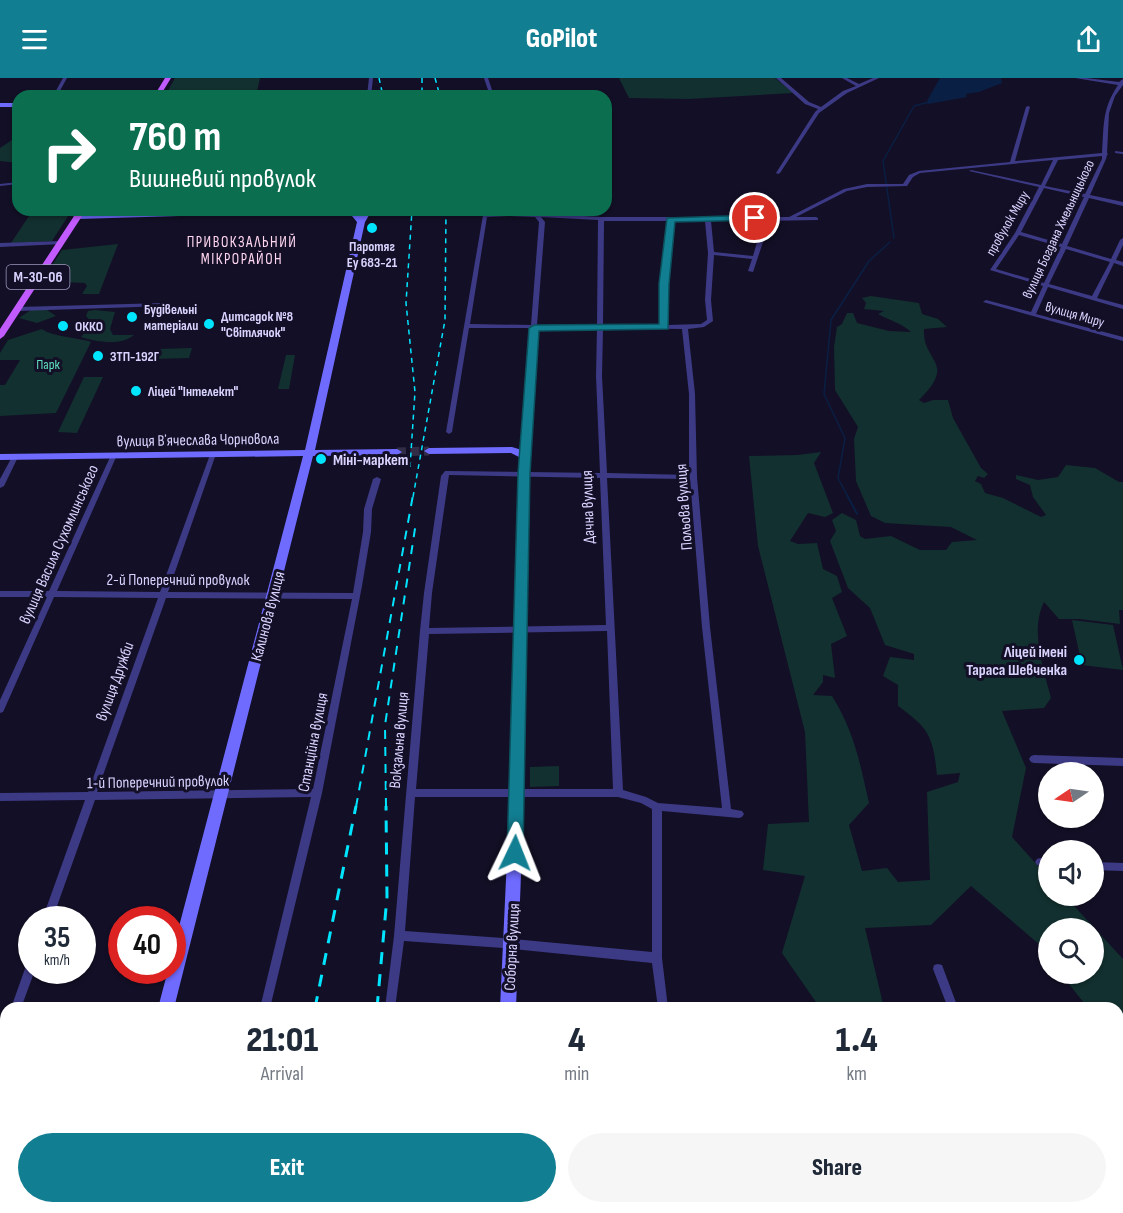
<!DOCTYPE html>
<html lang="en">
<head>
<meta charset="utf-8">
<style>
  :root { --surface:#fff; --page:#f6f6f7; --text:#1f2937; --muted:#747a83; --accent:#117e91 }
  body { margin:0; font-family:"Sofia Sans Condensed",sans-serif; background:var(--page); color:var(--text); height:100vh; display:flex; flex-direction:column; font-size:22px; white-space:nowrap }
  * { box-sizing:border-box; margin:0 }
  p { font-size:20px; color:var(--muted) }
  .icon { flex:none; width:33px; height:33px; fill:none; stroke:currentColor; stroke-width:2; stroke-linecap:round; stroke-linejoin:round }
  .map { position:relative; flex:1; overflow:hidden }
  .details { position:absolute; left:0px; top:924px; width:1124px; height:212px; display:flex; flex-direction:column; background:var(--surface); border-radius:18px 18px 0 0; box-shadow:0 2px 4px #0004 }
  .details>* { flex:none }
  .banner { position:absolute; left:12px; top:12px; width:600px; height:126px; border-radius:18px; box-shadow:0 2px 4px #0004; background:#0b6e4f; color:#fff; overflow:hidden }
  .needle { width:39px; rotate:257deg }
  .tools { position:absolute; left:1038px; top:684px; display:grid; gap:12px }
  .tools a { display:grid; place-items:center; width:66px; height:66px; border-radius:50%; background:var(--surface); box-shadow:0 2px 4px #0004; font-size:30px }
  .speed { position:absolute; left:18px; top:828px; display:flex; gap:12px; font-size:30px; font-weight:700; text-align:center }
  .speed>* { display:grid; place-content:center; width:78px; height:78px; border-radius:50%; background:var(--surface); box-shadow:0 2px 4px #0004; line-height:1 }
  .speed small { font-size:15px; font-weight:400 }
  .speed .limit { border:9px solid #d22; background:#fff; color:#111 }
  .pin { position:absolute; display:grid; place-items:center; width:51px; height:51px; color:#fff; margin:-26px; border:3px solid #fff; border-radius:50%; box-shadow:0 2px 6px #0007 }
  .me { position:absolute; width:66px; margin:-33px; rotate:2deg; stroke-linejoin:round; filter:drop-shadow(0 0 4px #0008) }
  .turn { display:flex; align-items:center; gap:21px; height:126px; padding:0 18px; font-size:27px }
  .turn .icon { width:78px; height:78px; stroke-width:2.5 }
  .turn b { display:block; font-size:42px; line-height:51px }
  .eta { display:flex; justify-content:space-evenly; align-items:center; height:102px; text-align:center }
  .eta b { font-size:36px; font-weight:800; line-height:42px }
  .cta { display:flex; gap:12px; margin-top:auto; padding:12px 18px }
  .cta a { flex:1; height:69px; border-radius:36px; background:var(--accent); color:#fff; font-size:24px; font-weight:800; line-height:69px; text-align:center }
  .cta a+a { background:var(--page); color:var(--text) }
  header { display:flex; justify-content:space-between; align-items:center; height:78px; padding:0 18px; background:var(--accent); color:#fff; font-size:27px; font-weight:800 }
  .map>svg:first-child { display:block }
  .green { fill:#12302f }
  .water { fill:#0a1f44 }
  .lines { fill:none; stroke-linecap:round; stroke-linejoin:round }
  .stream-far1 { stroke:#0a1f44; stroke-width:1.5 }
  .stream { stroke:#0a1f44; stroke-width:2 }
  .secondary-tunnel { stroke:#312d47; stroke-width:9; stroke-dasharray:9 4.5; stroke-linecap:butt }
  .street { fill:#3d3a85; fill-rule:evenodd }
  .secondary { fill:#6f6bff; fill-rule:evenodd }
  .primary { fill:#c25bff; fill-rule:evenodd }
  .rail-far2 { stroke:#00e5ff; stroke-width:1.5; stroke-dasharray:5 4.5; stroke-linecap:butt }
  .rail-far1 { stroke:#00e5ff; stroke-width:2; stroke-dasharray:9 8; stroke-linecap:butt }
  .rail { stroke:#00e5ff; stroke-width:3; stroke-dasharray:12 10; stroke-linecap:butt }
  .route { fill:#117e91; stroke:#0b525e; stroke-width:1.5 }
  .poi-dot { fill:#00e5ff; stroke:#130f26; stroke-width:2 }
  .labels { text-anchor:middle; stroke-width:6; stroke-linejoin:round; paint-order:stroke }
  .far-street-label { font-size:14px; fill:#d9d4ff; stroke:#130f26 }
  .far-poi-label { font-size:14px; font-weight:bold; fill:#d9d4ff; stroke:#130f26; text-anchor:start }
  .far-park-label { font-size:14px; fill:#5fe0c0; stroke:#130f26 }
  .far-neighbourhood-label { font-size:15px; letter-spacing:1.5px; fill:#ffd6f0; stroke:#130f26 }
  .shield { fill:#130f26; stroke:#9e99be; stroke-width:1.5 }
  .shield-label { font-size:15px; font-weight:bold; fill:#d9d4ff }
  .street-label { font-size:16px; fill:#d9d4ff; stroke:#130f26 }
  .poi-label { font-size:16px; font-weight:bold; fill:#d9d4ff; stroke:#130f26; text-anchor:start }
</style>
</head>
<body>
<header><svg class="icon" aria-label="menu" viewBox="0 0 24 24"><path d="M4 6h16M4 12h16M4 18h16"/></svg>GoPilot<svg class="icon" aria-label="share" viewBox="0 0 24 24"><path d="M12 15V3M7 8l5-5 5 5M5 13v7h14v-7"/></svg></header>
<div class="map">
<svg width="1123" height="1135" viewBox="0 0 1123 1135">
  <rect width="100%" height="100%" fill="#130f26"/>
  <path class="green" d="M175,0h85l-4,18h-91z
    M619,0h156l18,15 -104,6 -60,-1z
    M18,61v24l-18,-2v-13l12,-8z
    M33,132h39l-20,31 -41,2z
    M118,166l-19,50h-17l5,-8 -2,-3 -43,-2 20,-31z
    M871,218l48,7 3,11 16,5 9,8 -23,2c-2,34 34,32 -5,71l5,3 9,-3h15l5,18 28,50 7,6 -4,4 -6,-2 -3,5 6,3 4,9 18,5 38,19 5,-2 -13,-18 -3,-12 -14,-6v-4l22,5 20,-3 8,-12 29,3 24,14h4v128h-4l1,14 -40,-5h-21l-15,-17c-14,28 -1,66 7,96l-7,10 -42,3 24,57 -14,69 36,40v19h17l58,63v99l-5,-10v-40h-30l-27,-34h33v-46h-46v28l-7,-10 -70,-60 -40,39 -66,3 19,80h-64l-38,-55 23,-77 -42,-6 5,-46 41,-2 -4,-90 -47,-186 -9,-90 49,-1 23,-3 -7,11 19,50 -8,4 -17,-4 -18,28 8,3 19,-1 6,26 14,7 5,16 -10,6 15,38 -16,8 4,34 -12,-3v7l-10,13 19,1c22,35 28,67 37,107l-20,22 13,46 25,-3 11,14 32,-2 -3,-88 31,-10 2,-9 -23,2c-4,-38 -7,-46 -39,-69v-21l-15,-9 7,-19 24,3v-6l-29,-9 -15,-37 -22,-20 -18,-47 6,-10 -4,-11 10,-7 14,7 4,16 5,3 26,-3 29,14h26l6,-8 25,-2 -26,-13 -66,-4 -14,-7 -15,-35 -2,-42 4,-12 -23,-37 -1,-43 3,-20 5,-3 5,-11h6l4,10 32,8 22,1c-8,-8 -22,-12 -33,-18l6,-3 -20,-2 2,-6 -4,-5z
    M31,232h16l9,6 -19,7 -18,-5z
    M95,232l20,2 -5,17 3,6h21c-13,11 -37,7 -53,2l11,-14 -6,-7 2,-5z
    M42,251c11,8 34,8 49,13l-35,71 -56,3v-31h5l15,-25h-20v-7l8,-13z
    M192,270l-3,10 -34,1 3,-10z
    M286,277h9l-6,34h-11z
    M84,299h19l-26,56 -19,-1z
    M1072,542l41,5 10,45 -41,-5z
    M559,688v20l-29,1v-20z"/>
  <path class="water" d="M940,0h61l1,5 -23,9 -13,2 1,3 -39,7 -1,-3z"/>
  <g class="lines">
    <path class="stream-far1" d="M894,160l-11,-77 31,-55 15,-4
      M848,419l-10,-19 7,-40 -21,-44 7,-74 38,-59 21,-19"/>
    <path class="stream" d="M847,417l10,19"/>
    <path class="secondary-tunnel" d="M397,374l32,-1"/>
    <path class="street" d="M63,0h4l-10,18h-4z
      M369,0h4l-2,18h-4z
      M484,0h4l6,18h-4z
      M776,0h5l28,24 12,5 22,-16 13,-5 -14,-8h5l12,6 14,-6h6l-32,15 -28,20 -39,60 -2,1 -2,-1 39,-61 3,-3 -13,-5z
      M1075,0h11l33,4 4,-3v6l-8,11 -6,17 -2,40 1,1 -1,1 -1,4 -16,36 33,7v4l-34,-8 -22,48 44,13 9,-19 3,-2v7l-7,15 7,2v4l-9,-3 -17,35 26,7v4l-75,-22 -12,27 87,23v4l-140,-39 3,-2 45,12 12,-26 -53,-16 25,-37 24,-46 -70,-16 2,-1 70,15 12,-25 -133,13 -7,4 -6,9 -40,1 -20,4 -51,26h20l2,1v2l-57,1 3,3 -1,18 -10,30 -5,-1 4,-12 -38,-4 -3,45 2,21 -9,6 -16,2 7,65 2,83 13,150 21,182 11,2 2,3 -2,3 -3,1 -77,-7v147l6,50h-10l-6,-45 -149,-15 -99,-7 -9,67h-10l9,-72 26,-305 4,-38 17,-117 4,-5h2l153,2 -4,-97 1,-48h-60l-10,129 -3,2 -3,-2 10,-129h-62l-17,104 -3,2 -3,-2 37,-217 26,-3 92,5h188l55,-28 23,-5h36l6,-9 10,-4 91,-9 16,-55 2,-1 2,1 -15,54 87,-8c2,-28 0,-44 16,-68zM1102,78v3l-17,35 -40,-8 13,-26zM1044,110l40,9 -22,47 -41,-12zM509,138l26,1 4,5 -8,103 -61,-1 17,-107zM541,139l57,3 -1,105h-60l8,-103zM604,143h63l-6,63v41h-58zM672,143h33l3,32 -3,47 2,20 -6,4 -34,1v-41zM711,143h44l3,3 -1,18 -4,14 -39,-4zM1019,157l42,12 -17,36 -48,-14zM1066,171l44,13 -18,34 -43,-12zM603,250l79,1 7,65v81l-82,-2 -5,-97zM449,397l151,3 6,147 -177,3 3,-35zM607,400l83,1 12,148 20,181 -64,-5 -12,-6 -23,-7zM607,553l6,158h-197l13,-155zM415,719h203l23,6 11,6v143l-149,-14 -98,-7z
      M1115,73l8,1v2l-8,-1z
      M18,104v2l-18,2v-2z
      M60,163l3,2 -1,1 -62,3v-4z
      M165,225l3,2 -1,1 -149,5 -3,-2 3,-2z
      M211,374h4l1,2 -48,138 185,1 10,-61 1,-23 9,-30 4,-2 4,2 -9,30 -1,23 -9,54 -40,207 -52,215h-10l51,-211 -216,3 -43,120h-10l43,-120 -85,1v-8l88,-1 70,-194 -104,-1 -50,113 -1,2 -3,1v-13l47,-103h-47v-6h49l62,-136 3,-2 3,2 -60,136 103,1zM166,520l186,1 -39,190 -216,3z
      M13,377h2l3,2 -14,29 -4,2v-9z
      M1034,677l89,3v8l-89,-3 -3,-1 -2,-3 2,-3z
      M1040,780l8,1v8l-11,-2 -2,-3 2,-3z
      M1094,784l29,1v8l-29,-1z
      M32,880v12h3l-14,38h-10l16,-45 1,-4z
      M938,886l4,1 16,43h-10l-15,-39 1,-4z
      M6,951v22l-2,5 -4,2v-22l2,-5z
      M400,1130h12v5h-12z
      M672,1130h12v5h-12z
      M924,1130h12l1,5h-12z
      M1016,1130h12l2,5h-12z"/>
    <path class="secondary" d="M0,25h18v4h-18z
      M237,132h80l-4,2 -236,7 -4,-2 4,-2z
      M334,132l21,2 6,4 3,-6h8l-7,12 -50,228 82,-1 5,3 -5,3 -84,1 -139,552h-16l10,-38h4v-17l131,-497 -303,4v-6l305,-4 52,-228 -5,-6z
      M512,369l13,4 4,6 -5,336 -8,215h-16l10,-215 9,-336 -8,-4 -82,1 -5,-3 5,-3z
      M104,1130h18l-2,5h-18z
      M502,1130h18l1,5h-18z"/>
    <path class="primary" d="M165,0h6l-11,18h-6z
      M78,132h8l-82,126 -4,3v-10z"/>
    <path class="rail-far2" d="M379,0l4,18
      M422,0v18
      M435,0l5,18
      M410,389l5,-75 -9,-89 6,-93
      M413,419l32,-177 1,-110"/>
    <path class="rail-far1" d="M356,729l57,-312
      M386,729l-1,-82 31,-203"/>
    <path class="rail" d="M315,930l41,-202
      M377,930l10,-111 -1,-91
      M268,1135l2,-5
      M348,1135l1,-5"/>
  </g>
  <path class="route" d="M755,137l5,3 -2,2 -83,2 -6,62 -1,45 -129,2 -9,142 -7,380 -3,5 -5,2 -6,-2 -2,-5 11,-380 11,-145 5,-3 125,-1v-40l8,-66z"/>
  <g class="poi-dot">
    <circle cx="372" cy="150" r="6"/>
    <circle cx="132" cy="239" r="6"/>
    <circle cx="209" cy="246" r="6"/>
    <circle cx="63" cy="248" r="6"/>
    <circle cx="98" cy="278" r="6"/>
    <circle cx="136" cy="313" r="6"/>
    <circle cx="321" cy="381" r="6"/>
    <circle cx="1079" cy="582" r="6"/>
  </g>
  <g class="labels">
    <g class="far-street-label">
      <text transform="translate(1007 145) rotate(-60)" y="5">провулок Миру</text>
      <text transform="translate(1058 151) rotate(-65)" y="5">вулиця Богдана Хмельницького</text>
      <text transform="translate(1075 236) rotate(16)" y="5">вулиця Миру</text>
    </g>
    <g class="far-poi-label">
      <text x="372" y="173" text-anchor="middle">Паротяг<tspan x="372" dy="16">Еу 683-21</tspan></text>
      <text x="144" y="236">Будівельні<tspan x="144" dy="16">матеріали</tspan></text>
      <text x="221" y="243">Дитсадок №8<tspan x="221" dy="16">"Світлячок"</tspan></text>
      <text x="75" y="253">ОККО</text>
      <text x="110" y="283">ЗТП-192Г</text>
      <text x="148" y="318">Ліцей "Інтелект"</text>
    </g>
    <g class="far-park-label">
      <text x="48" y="291">Парк</text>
    </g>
    <g class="far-neighbourhood-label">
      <text x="242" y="169">ПРИВОКЗАЛЬНИЙ<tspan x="242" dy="17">МІКРОРАЙОН</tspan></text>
    </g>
    <rect class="shield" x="6.5" y="187" width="63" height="24" rx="4.5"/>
    <g class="shield-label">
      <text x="38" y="204">М-30-06</text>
    </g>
    <g class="street-label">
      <text transform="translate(198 361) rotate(-1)" y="6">вулиця Вʼячеслава Чорновола</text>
      <text transform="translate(587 429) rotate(-92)" y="6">Дачна вулиця</text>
      <text transform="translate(683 429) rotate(-94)" y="6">Польова вулиця</text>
      <text transform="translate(58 466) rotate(-66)" y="6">вулиця Василя Сухомлинського</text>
      <text x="178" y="507">2-й Поперечний провулок</text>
      <text transform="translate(267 538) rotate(-75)" y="6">Калинова вулиця</text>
      <text transform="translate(114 603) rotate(-70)" y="6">вулиця Дружби</text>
      <text transform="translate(398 662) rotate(-85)" y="6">Вокзальна вулиця</text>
      <text transform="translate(312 664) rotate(-79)" y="6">Станційна вулиця</text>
      <text transform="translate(158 703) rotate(-1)" y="6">1-й Поперечний провулок</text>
      <text transform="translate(511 869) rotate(-87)" y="6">Соборна вулиця</text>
    </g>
    <g class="poi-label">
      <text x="333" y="387">Міні-маркет</text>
      <text x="1067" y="579" text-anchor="end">Ліцей імені<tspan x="1067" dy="18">Тараса Шевченка</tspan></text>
    </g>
  </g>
</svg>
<div class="tools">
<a><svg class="needle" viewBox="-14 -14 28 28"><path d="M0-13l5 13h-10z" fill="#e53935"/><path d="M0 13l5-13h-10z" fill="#747a83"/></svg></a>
<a><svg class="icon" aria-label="sound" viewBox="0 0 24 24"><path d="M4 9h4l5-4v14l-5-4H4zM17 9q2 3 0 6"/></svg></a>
<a><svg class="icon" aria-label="search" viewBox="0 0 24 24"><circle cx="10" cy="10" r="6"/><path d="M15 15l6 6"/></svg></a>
</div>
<div class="speed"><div>35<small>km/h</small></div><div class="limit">40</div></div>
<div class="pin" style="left:755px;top:140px;background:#d93025"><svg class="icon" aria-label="arrive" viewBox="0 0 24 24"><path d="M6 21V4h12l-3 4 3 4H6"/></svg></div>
<svg class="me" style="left:515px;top:775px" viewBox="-20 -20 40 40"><path d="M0-17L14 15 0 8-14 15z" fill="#117e91" stroke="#fff" stroke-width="4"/></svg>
<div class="banner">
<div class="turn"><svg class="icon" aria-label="right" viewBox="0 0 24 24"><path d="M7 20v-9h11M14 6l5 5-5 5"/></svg><div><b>760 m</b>Вишневий провулок</div></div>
</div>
<section class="details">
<div class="eta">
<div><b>21:01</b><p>Arrival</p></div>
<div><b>4</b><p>min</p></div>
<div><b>1.4</b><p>km</p></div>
</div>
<div class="cta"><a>Exit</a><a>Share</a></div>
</section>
</div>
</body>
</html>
